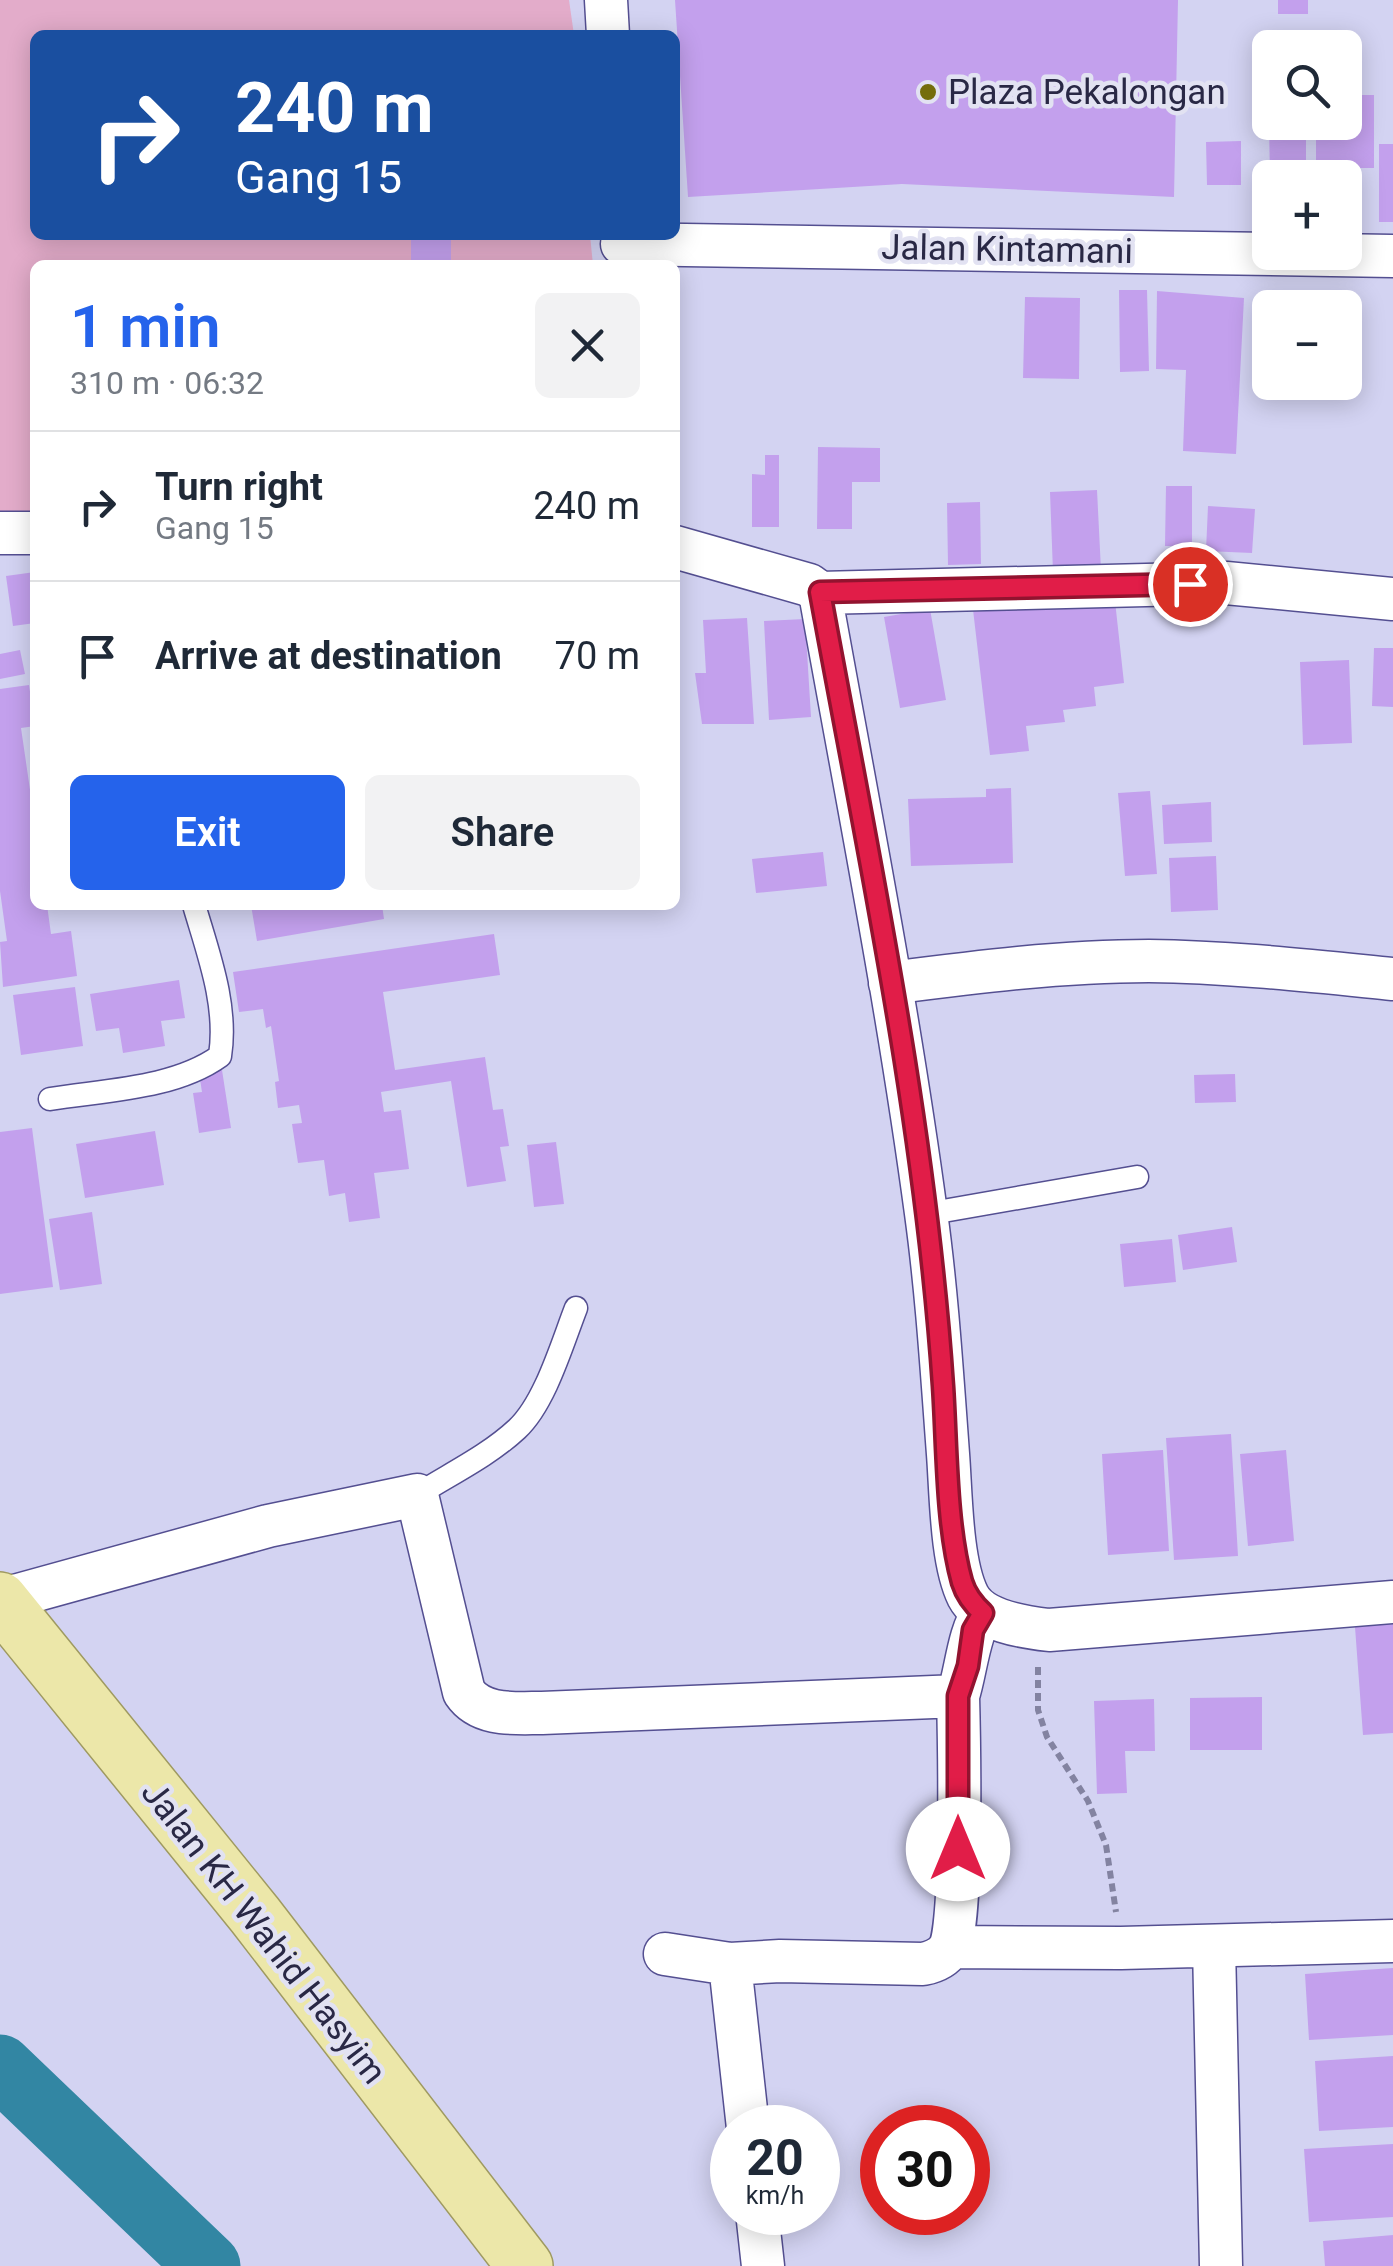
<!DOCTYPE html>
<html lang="en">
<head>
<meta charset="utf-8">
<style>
  :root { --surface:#fff; --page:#f2f2f3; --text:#1f2937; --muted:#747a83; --line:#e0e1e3; --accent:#2563eb }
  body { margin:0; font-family:Roboto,sans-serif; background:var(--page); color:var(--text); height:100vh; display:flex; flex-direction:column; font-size:38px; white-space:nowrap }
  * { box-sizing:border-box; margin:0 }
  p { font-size:32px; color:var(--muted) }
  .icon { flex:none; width:55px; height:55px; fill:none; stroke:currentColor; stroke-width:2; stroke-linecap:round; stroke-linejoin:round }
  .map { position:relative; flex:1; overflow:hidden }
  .details { position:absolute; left:30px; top:260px; width:650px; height:650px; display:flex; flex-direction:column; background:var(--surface); border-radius:15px; box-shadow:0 5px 25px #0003 }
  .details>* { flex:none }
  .top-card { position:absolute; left:30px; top:30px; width:650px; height:210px; border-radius:15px; box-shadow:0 5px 25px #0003; background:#1a4fa0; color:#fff; overflow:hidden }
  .controls { position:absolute; left:1252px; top:30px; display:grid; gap:20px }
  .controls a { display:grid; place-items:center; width:110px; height:110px; border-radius:15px; background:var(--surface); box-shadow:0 5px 25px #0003; font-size:50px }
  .speed { position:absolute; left:710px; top:2105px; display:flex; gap:20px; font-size:50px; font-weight:700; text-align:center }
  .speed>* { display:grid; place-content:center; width:130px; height:130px; border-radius:50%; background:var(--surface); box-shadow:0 5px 25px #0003; line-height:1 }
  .speed small { font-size:25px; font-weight:400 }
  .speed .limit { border:15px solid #d22; background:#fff; color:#111 }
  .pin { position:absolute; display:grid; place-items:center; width:85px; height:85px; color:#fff; margin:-42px; border:5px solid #fff; border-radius:50%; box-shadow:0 2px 10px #0007 }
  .me { position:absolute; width:110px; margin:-55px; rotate:0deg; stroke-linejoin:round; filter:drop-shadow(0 0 8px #0008) }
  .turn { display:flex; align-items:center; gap:35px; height:210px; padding:0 40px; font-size:45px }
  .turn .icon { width:130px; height:130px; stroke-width:2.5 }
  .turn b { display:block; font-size:70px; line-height:85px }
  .round { display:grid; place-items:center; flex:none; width:105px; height:105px; border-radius:15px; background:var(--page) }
  .headline { display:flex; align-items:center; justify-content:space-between; height:170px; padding:0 40px }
  h1 { font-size:60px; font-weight:600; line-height:75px; color:var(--accent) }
  .button { display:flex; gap:20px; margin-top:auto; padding:20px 40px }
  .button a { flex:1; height:115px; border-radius:15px; background:var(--accent); color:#fff; font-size:40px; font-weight:600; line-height:115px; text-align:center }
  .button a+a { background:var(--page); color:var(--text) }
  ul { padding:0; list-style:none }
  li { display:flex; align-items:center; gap:30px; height:150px; padding:0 40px; border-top:2px solid var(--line) }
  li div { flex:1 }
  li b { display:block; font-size:38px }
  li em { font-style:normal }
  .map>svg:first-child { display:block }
  .green { fill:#e3acca }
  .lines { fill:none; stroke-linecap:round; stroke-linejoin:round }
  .river { stroke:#3286a3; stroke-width:65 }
  .building { fill:#c3a0ed }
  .lane-casing { stroke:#544f91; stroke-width:25 }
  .street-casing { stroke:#544f91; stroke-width:45 }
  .primary-casing { stroke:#9f9a61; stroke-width:58 }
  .path { stroke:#8383a1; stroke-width:6; stroke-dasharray:8 5; stroke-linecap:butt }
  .lane { stroke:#fff; stroke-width:22 }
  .street { stroke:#fff; stroke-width:42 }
  .primary { stroke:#ece7a9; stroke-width:55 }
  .route-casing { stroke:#92132f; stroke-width:25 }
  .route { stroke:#e11d48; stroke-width:18 }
  .poi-dot { fill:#746d0b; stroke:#e2e2f2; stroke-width:4 }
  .labels { text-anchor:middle; stroke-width:9; stroke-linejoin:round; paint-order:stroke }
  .poi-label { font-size:35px; fill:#292845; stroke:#e2e2f2; text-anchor:start }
  .street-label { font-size:35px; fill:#292845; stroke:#e2e2f2 }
</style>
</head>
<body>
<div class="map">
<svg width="1393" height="2266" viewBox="0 0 1393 2266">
  <rect width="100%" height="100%" fill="#d3d3f2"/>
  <path class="green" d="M0,0h569l5,35h-539v200h555l3,30h-558v249l-35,-1z"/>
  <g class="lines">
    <path class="river" d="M0,2067l208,199"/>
  </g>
  <path class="building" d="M675,0h503l-4,197 -272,-13 -214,13z
    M1278,0h30v14h-30z
    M1345,95h29v73h-58v-46h29z
    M1269,124h37v54h-36z
    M1241,141v44h-34l-1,-43z
    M1379,144h14v78h-14z
    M411,235h40v30h-40z
    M1119,290h28l2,81 -29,1z
    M1157,291l87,7 -8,156 -53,-3 3,-81 -30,-1z
    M1025,297l55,1 -1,81 -56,-1z
    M818,447l62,1v34h-28v47h-35z
    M765,455h14v72h-27v-53l13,1z
    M1166,486h26v60h-27z
    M1097,490l4,80 -48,2 -3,-80z
    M980,502l1,62 -33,1 -1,-62z
    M1208,506l47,3 -3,44 -46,-2z
    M35,572v51l-22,3 -7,-50z
    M972,601h143l9,82 -30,4 2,19 -33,4 2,12 -39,4 3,25 -39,4z
    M930,609l16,91 -46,8 -16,-91z
    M747,618l7,106h-52l-7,-51h11l-3,-53z
    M805,619l6,98 -42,3 -5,-99z
    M1374,648h19v59l-21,-1z
    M20,650l5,24 -25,5v-25z
    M1349,660l3,83 -49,2 -3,-83z
    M29,685l6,41 -14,2 14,96v81h12l4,29 20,-3 6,45 -74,11 -3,-45 7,-1 -7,-50v-202z
    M1011,788l2,75 -102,3 -3,-67 78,-2v-8z
    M1150,791l7,83 -32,2 -7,-83z
    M1211,802l1,40 -48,2 -2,-39z
    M823,852l4,34 -71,7 -4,-34z
    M1216,856l2,54 -47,2 -2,-54z
    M251,905h131l2,14 -127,22z
    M494,934l6,41 -117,17 12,78 90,-13 8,53 10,-1 6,37 -9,1 6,34 -39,6 -16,-106 -70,11 3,20 17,-2 8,59 -35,4 6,45 -31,4 -4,-29 -16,3 -5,-36 -26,3 -6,-39 10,-1 -3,-18 -21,3 -3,-26 4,-1 -8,-55 -5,2 -3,-19 -24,3 -6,-40z
    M179,980l6,38 -24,3 4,25 -42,7 -4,-25 -23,3 -6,-37z
    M75,987l8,59 -62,9 -8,-60z
    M222,1070l9,58 -32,5 -6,-40 9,-1 -3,-19z
    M1235,1074l1,28 -41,1 -1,-28z
    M32,1128l21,159 -53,7v-162z
    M155,1131l9,54 -79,13 -9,-54z
    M556,1142l8,62 -30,3 -7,-62z
    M92,1212l10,72 -42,6 -11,-71z
    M1232,1227l5,35 -54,8 -5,-35z
    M1172,1239l4,43 -52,5 -4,-43z
    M1231,1434l7,122 -64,4 -8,-122z
    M1163,1450l6,101 -61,4 -6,-101z
    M1286,1450l8,91 -46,5 -8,-92z
    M1393,1624v109l-30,2 -8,-108z
    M1262,1697v53h-72v-52z
    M1154,1699l1,52h-30l2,42 -30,1 -3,-93z
    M1393,1968v67l-84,5 -4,-66z
    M1393,2056v71l-74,4 -4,-70z
    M1393,2144v73l-84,5 -5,-73z
    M1393,2235v31h-68l-2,-25z"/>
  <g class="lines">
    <defs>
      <path id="lane" d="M50,1099c55,-9 124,-10 170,-43 8,-51 -12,-103 -26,-151
        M926,1214l211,-37
        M417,1495c33,-21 71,-39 100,-66 28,-26 45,-85 59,-121"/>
      <path id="street" d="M606,0l2,35
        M622,244l771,12
        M0,533h35
        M675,547l134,38 11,8c37,206 78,412 106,620 11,80 16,161 22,241 3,39 3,108 20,142 13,25 55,31 81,34l344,-28
        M820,593l406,-10 167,16
        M890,983c86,-11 172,-22 259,-22 82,1 163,10 244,18
        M0,1600l268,-74 149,-31 47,197c17,25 51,21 78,21l416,-17c1,39 5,228 -9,253 -6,9 -16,13 -26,15l-143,-3 -50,3 18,164
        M958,1696c8,-25 11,-65 25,-83
        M1214,1946l7,320
        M950,1947l171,1 272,-7
        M665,1954l65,10
        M757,2212l6,54"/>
      <path id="primary" d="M0,1600l255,315 270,351"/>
    </defs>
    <use href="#lane" class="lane-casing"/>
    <use href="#street" class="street-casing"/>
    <use href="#primary" class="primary-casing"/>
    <path class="path" d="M1038,1667v43l9,27 41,64 18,44 10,67"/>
    <use href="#lane" class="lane"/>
    <use href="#street" class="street"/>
    <use href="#primary" class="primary"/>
  </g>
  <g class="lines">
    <defs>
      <path id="route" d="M958,1849v-153l10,-30 5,-36 10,-17c-10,-9 -17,-18 -21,-31 -16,-57 -15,-136 -19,-196 -18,-267 -75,-531 -123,-794l370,-8"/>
    </defs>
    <use href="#route" class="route-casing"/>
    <use href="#route" class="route"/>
  </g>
  <circle class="poi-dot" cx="928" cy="92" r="10"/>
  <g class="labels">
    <g class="poi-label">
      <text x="948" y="104">Plaza Pekalongan</text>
    </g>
    <g class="street-label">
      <text transform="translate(1007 249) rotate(1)" y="12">Jalan Kintamani</text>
      <text transform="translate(264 1932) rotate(52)" y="12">Jalan KH Wahid Hasyim</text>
    </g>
  </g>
</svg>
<div class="controls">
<a><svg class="icon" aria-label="search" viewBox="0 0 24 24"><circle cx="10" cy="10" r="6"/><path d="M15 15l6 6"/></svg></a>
<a>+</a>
<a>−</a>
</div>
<div class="speed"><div>20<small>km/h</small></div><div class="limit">30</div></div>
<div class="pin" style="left:1190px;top:584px;background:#d93025"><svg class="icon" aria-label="arrive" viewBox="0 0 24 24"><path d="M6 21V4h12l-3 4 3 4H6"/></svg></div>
<svg class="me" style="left:958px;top:1849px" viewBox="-20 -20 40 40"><circle r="19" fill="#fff"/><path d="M0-13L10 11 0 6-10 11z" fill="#e11d48"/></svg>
<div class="top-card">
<div class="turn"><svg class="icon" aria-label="right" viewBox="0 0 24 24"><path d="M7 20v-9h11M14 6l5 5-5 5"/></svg><div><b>240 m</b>Gang 15</div></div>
</div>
<section class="details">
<div class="headline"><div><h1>1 min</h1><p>310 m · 06:32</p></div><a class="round"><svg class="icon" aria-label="close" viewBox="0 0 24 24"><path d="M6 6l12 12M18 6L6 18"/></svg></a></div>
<ul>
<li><svg class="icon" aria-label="right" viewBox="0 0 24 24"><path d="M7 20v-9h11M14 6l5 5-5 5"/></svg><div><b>Turn right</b><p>Gang 15</p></div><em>240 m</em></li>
<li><svg class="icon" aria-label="arrive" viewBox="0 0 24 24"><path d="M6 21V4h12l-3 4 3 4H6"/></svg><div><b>Arrive at destination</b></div><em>70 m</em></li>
</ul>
<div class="button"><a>Exit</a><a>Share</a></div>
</section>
</div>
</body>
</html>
